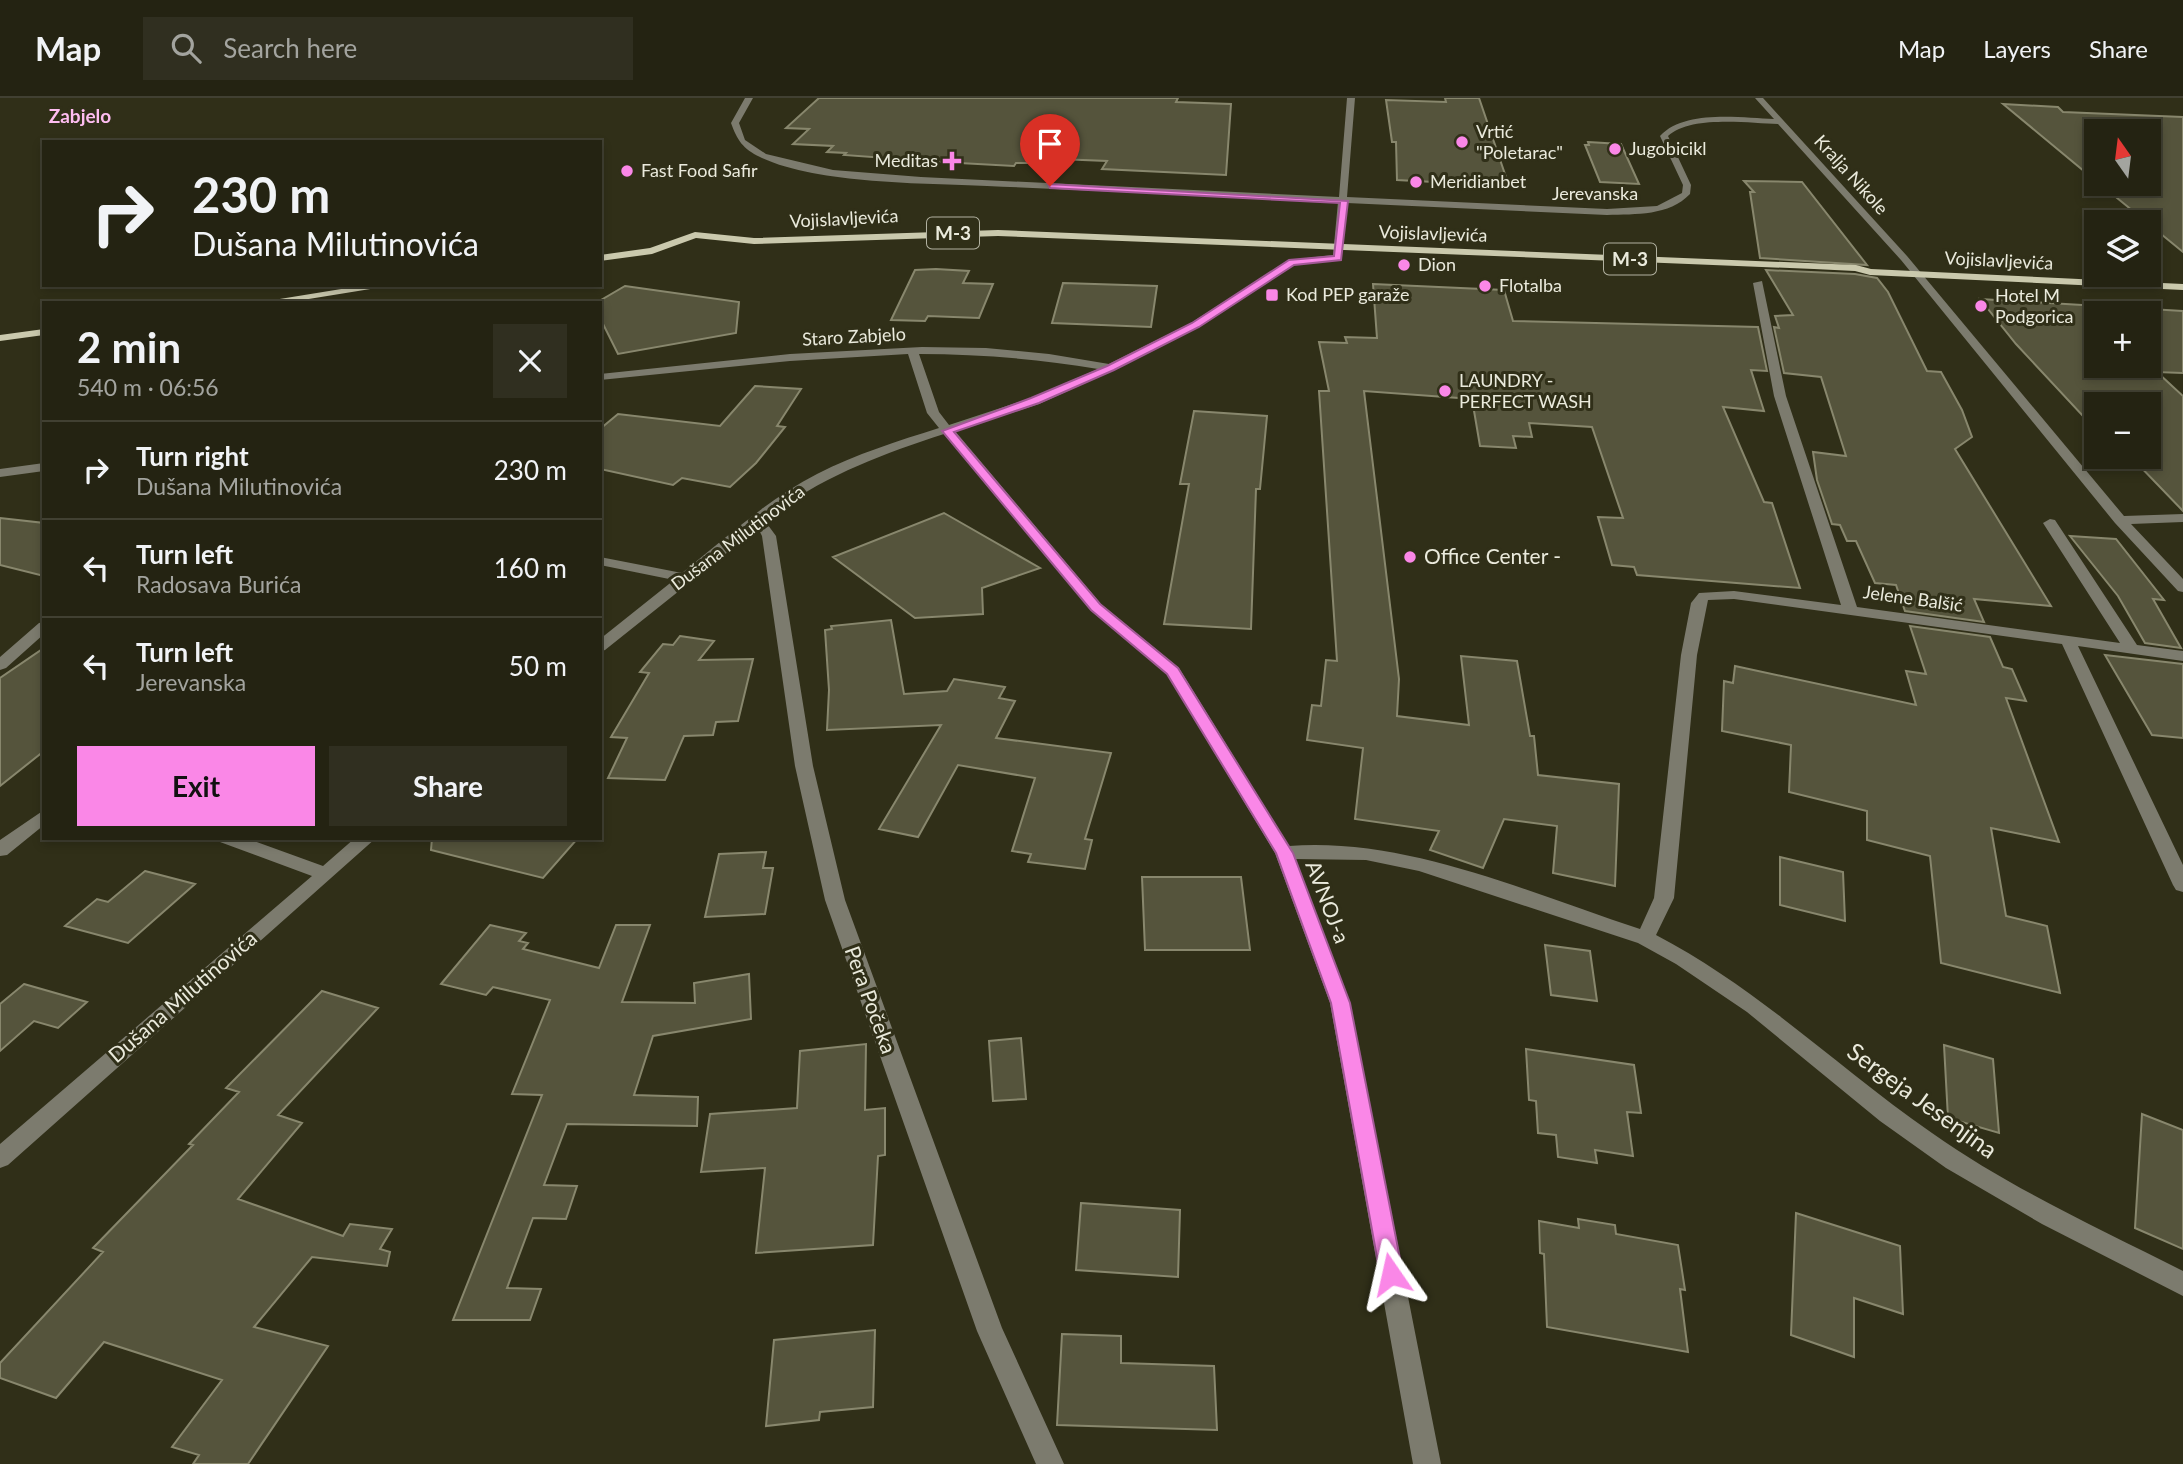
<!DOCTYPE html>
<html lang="en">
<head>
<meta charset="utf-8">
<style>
  :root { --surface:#242312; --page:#302f20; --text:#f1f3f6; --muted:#a3a49f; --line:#414032; --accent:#fa87e7 }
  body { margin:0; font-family:Lato,sans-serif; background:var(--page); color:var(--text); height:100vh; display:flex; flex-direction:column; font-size:26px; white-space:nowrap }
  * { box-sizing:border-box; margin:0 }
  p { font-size:23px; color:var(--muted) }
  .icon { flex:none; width:38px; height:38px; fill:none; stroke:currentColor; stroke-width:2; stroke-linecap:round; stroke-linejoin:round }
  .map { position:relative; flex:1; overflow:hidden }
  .sheet { position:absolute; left:42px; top:203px; width:560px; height:539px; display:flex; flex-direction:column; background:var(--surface); border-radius:0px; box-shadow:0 4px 10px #0003,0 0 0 2px var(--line) }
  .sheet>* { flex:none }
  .hud { position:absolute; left:42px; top:42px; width:560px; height:147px; border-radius:0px; box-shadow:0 4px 10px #0003,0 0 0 2px var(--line); background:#242312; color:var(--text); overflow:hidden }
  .needle { width:46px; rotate:346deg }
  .controls { position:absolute; left:2084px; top:21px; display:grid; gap:14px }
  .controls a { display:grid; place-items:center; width:77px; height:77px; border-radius:0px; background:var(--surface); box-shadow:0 4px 10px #0003,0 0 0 2px var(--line); font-size:35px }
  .pin { position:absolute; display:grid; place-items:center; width:60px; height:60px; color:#fff; margin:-72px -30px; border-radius:50% 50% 50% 0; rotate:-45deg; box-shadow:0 0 7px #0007 }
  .pin .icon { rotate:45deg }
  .me { position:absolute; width:77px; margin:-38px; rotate:349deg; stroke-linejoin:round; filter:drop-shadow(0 0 5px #0008) }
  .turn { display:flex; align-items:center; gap:24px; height:147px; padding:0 35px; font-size:32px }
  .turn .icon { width:91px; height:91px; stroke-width:2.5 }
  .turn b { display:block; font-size:49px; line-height:60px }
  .round { display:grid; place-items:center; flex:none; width:74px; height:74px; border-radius:0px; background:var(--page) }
  .head { display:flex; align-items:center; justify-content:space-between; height:119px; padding:0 35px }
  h1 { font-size:42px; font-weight:700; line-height:52px }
  .cta { display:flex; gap:14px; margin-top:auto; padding:14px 35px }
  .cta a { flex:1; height:80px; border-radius:0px; background:var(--accent); color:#111; font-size:28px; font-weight:700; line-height:80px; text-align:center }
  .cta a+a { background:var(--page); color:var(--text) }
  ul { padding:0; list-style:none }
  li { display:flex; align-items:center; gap:21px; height:98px; padding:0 35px; border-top:2px solid var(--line) }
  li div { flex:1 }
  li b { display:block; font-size:26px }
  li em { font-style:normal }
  header { display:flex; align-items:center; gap:42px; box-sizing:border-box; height:98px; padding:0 35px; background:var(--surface); border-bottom:2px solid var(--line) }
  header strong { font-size:33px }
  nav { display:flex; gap:38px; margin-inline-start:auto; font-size:24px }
  .search { width:490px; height:63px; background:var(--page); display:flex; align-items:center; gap:18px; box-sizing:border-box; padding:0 24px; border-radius:0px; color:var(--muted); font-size:26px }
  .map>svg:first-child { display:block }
  .building { fill:#55543c; stroke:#88876d; stroke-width:2; fill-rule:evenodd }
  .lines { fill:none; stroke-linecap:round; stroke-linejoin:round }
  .minor { fill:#7c7b6e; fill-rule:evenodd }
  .major { fill:#cac9ad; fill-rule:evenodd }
  .route { fill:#fa87e7; stroke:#a25896; stroke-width:2 }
  .poi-dot { fill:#fa87e7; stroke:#302f18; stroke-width:2.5 }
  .labels { text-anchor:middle; stroke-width:6; stroke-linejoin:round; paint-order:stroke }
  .far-poi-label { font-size:18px; fill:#eaeadc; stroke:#302f18; text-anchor:start }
  .far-street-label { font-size:18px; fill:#eaeadc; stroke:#302f18 }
  .far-neighbourhood-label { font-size:19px; font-weight:bold; fill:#febdf1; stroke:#302f18 }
  .shield { fill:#302f18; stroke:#b2b2a1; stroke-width:2 }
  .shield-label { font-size:19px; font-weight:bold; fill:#eaeadc }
  .poi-label { font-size:21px; fill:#eaeadc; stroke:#302f18; text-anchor:start }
  .street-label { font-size:21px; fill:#eaeadc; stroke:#302f18 }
  .near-street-label { font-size:24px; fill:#eaeadc; stroke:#302f18 }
</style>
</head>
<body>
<header>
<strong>Map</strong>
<div class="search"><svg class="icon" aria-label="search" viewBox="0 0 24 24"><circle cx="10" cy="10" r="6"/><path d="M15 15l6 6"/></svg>Search here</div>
<nav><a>Map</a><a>Layers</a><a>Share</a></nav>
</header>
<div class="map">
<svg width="2183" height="1366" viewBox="0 0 2183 1366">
  <rect width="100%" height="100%" fill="#302f18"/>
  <path class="building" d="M819,0h359l-2,4 55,2 -5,71 -124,-6 5,-8 -74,-3 -3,5h-14l-2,3 -73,-4 -97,-7 2,-2 -19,-1 6,-6 -40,-2 16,-15 -23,-1z
    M1445,0h34l30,88 -112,-6 -1,-38h-4l-6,-42 60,2z
    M2003,6l55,3 5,5 120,5v135l-83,-68h49v-53h-53v50z
    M1588,44l33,2 18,40 -39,-2 -15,-37h4z
    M1744,83l58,1 65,83 -107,-7 -10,-66h4z
    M936,171l33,2 -6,12 30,1 -14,34 -51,-2 -3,5 -34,-1 24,-50z
    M1766,172l89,4 22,4 11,14 39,79 14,1 21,38 10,27 -17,12 96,157 -77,-7 10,23 -79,-11 -9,-26 -21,-2 -19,-42h-9l-7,-16 -8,-1 -15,-44 -4,-28 33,4 -25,-79 -37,-4 -10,-46 5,1 -4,-12 18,-1z
    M1063,185l94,3 -6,41 -99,-4z
    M1373,186l131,6 9,31 245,6 9,44 -16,-1 13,41 -41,-4 41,95 8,1 28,85 -163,-13 -3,-8 -22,-2 -14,-48 25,1 -31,-91 -63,-4 3,14 -19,-1 3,12 -36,-2 -8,-47 -108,-8 35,288 -2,37 72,9 -8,-69 56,5 13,75h4l4,39 81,9 -4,102 -62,-13 4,-47 -53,-7 -21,49 -53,-18 9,-19 -84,-12 8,-71 -56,-8 5,-35 9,1 5,-46 11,1 -18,-270h10l-10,-49 28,1 -2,-6 32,1z
    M625,188l114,16 -3,31 -118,21 -18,-36v-15h-4z
    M1980,201l203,12v62l-26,-1 26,24v115l-52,-54h18v-53h-53v26l-80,-86zM2096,215h53v53h-53z
    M755,288l46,3 -24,37 8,1 -29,36 -26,24 -48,-9 -9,7 -73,-16v-40l18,-15 102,12z
    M1194,313l73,5 -7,73h-4l-5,140 -87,-5 25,-140h-9z
    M944,415l96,55 -58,20 1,26 -68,4 -82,-61z
    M0,420l44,5v53l-44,-11z
    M2070,438l46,3 48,61 -11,-1 28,49 -36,-5 -27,-47z
    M891,522l13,74 43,-3 7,-12 51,8 -6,11 16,3 -19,37 115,15 -26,86 7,1 -7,29 -57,-7 3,-8 -19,-3 23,-73 -77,-13 -40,72 -39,-8 62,-104 -114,5 2,-40 -4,-60 7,-1 -1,-3z
    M1910,528l80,11 13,30 9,2 14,32 -20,-3 53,144 -68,-14 15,88 41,10 13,67 -119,-30 -11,-107 -63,-16v-29l-78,-19 2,-47 -69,-14 2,-50 9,2 2,-17 181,39 -10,-34 20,3z
    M680,538l34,5 -15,19 54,-1 -15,62 -22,1 -3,13 -29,1 -19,44 -57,-2 19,-40 -16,-1 38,-64 -9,-1 23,-28 10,1z
    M44,550v103l-44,35v-108z
    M2105,557l78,9v74l-31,-3z
    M432,740h146l-35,40 -112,-28z
    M766,754l-3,16h10l-8,46 -60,3 14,-63z
    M1780,759l63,15 2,49 -65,-16z
    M145,773l50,13 -67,59 -63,-17 32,-27 11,3z
    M1142,779h99l9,73h-105z
    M490,827l36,8 -7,8 9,2 -5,6 76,19 17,-43h34l-28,77 73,1 -1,-20 55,-9 2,45 -98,17 -19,59 64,2 -1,29 -130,-2 -23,61 33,1 -11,33 -33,-1 -26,70 34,1 -11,31h-77l89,-225 -30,-1 38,-94 -57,-13 -7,8 -45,-11z
    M1545,847l45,6 7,50 -46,-6z
    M24,886l63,18 -29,26 -24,-7 -34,30v-47z
    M322,893l56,17 -100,107 24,8 -64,76 105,37 7,-12 42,5 -12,20 10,3 -3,14 -75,-9 -58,70 74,19 -80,118h-55l6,-9 -27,-8 50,-67 -118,-38 -48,56 -56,-20v-15l103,-111 -10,-4 100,-103 -4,-1 50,-52 -13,-4z
    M1021,940l5,61 -33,2 -4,-60z
    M866,946l-1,66 20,-2v47l-7,1 -5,89 -117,8 9,-85 -64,4 9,-58 87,-6 3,-57z
    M1944,947l49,14 6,74 -51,-15z
    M1526,951l108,16 7,48 -14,-1 6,44 -38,-6 2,13 -39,-6 -2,-22 -18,-2 -2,-32 -7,-1z
    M2142,1016l41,16v119l-48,-21z
    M1081,1105l99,7 -2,67 -102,-7z
    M1796,1115l104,33 3,68 -49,-16v59l-63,-22z
    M1578,1121l37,6 1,9 62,11 7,45 -5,-1 8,63 -141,-25 -3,-73 -4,-1 -1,-32 40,7z
    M875,1232l-2,77 -53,5 -1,8 -53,6 8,-86z
    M1062,1236l59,2v27l93,3 3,64 -160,-5z"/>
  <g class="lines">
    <path class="minor" d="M745,0h8l-14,25 6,17 21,14 67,16 88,7 418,20 8,-99h8l-8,99 260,12 50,-3 25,-13 1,-8 -23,-49c25,-27 81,-18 114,-17l-19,-21h8l144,158 217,260 59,-2v8l-52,2 52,55v13l-5,-1 -63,-68 -214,-263 -123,-136c-29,-1 -88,-9 -110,12l23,49 -1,9c-21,22 -54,20 -83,21l-260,-12 -6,57 -47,5 -95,62 -85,43 -75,34 -84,27 146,173 78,64 110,178c118,-9 240,47 351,83l14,-31 27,-243 10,-52 8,-10 35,-2 107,14 -67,-209 -21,-113 9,-2 24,115 71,211 263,36 -77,-120 7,-4 5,1 82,125 46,6v10l-105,-15 105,219v27l-7,-2 -3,-5 -111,-241 -328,-45 -26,1 -11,55 -23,243 -18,37c102,53 182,133 276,198 78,55 166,95 251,138v25l-141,-72 -96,-56 -66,-47 -133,-109 -71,-48 -38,-21 -219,-72 -53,-11 -71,-1 55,144 91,461h-28l-83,-461 -55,-150 -108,-179 -76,-64 -147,-176c-64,21 -127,44 -179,87l11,15 37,230 32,134 157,428 62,136h-28l-59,-133 -152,-431 -30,-134 -33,-230 -4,-8 -153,122 -5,2v-13l74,-59 -74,-15v-8l82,16c44,-35 86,-74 135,-99 39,-20 81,-33 122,-46l-12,-15 -19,-59 -118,7 -190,19v-6l190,-20 132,-7 64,1 63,6 60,10 82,-41 98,-63 44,-5 5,-53c-117,-5 -234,-11 -351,-16 -63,-3 -171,-2 -227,-29 -17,-8 -23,-17 -29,-34zM919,256c61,0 119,5 179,15l-67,29 -82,27 -10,-13z
      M44,365v8l-44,6v-8z
      M44,524v12l-38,34 -6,2v-13l39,-34z
      M44,712v15l-37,30 -7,1v-16z
      M217,740h29l77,28 32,-28h21l-368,327 -8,3v-24l312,-268 -92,-34z"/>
    <path class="major" d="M998,132l858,35 15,4 312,15v6l-313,-15 -15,-4 -41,-2 -816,-33 -244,8 -58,-6 -44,16 -52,7v-6l50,-7 45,-16 59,6z
      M366,187h29l-111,18h-29z
      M44,231v6l-44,6v-6z"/>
  </g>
  <path class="route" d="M1048,86l300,17 -7,59 -47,5 -95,62 -85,43 -75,33 -85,29 146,172 78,64 115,185 57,150 53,271 -4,8 -8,3 -8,-3 -3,-8 -49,-271 -55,-150 -109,-179 -76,-64 -149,-179 89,-33 76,-32 85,-43 97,-63 45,-4 6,-53 -290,-15z"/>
  <g class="poi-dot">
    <circle cx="1462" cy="44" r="7"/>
    <circle cx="1615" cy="51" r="7"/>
    <path d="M948.5 52.5h7v7h7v7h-7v7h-7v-7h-7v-7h7z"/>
    <circle cx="627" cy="73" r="7"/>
    <circle cx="1416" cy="84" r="7"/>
    <circle cx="1404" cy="167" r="7"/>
    <circle cx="1485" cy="188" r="7"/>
    <rect x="1265" y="190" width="14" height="14" rx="3.5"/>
    <circle cx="1981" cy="208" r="7"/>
    <circle cx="1445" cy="293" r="7"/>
    <circle cx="1410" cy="459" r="7"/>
  </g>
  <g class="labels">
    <g class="far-poi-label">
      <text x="1476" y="40">Vrtić<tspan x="1476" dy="21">"Poletarac"</tspan></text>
      <text x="1629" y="57">Jugobicikl</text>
      <text x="938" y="69" text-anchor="end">Meditas</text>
      <text x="641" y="79">Fast Food Safir</text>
      <text x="1430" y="90">Meridianbet</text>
      <text x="1418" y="173">Dion</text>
      <text x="1499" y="194">Flotalba</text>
      <text x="1286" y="203">Kod PEP garaže</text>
      <text x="1995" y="204">Hotel M<tspan x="1995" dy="21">Podgorica</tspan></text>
      <text x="1459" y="289">LAUNDRY -<tspan x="1459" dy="21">PERFECT WASH</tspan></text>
    </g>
    <g class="far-street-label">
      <text transform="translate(1851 77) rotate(48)" y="6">Kralja Nikole</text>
      <text x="1595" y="102">Jerevanska</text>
      <text transform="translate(844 121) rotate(-3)" y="6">Vojislavljevića</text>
      <text transform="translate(1433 136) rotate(2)" y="6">Vojislavljevića</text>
      <text transform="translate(1999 163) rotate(3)" y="6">Vojislavljevića</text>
      <text transform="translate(854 239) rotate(-3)" y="6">Staro Zabjelo</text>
      <text transform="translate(738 440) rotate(-37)" y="6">Dušana Milutinovića</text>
      <text transform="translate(1913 501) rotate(8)" y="6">Jelene Balšić</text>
    </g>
    <g class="far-neighbourhood-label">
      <text x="80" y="25">Zabjelo</text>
    </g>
    <g class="shield">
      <rect x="927" y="119.5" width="52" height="31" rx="5"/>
      <rect x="1604" y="145.5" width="52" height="31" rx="5"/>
    </g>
    <g class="shield-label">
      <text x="953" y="142">M-3</text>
      <text x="1630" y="168">M-3</text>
    </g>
    <g class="poi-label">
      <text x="1424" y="466">Office Center -</text>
    </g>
    <g class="street-label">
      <text transform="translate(1327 804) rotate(69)" y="7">AVNOJ-a</text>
      <text transform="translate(183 899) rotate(-41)" y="7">Dušana Milutinovića</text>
      <text transform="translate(870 902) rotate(70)" y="7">Pera Počeka</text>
    </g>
    <g class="near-street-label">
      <text transform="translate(1922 1003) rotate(36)" y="8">Sergeja Jesenjina</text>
    </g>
  </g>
</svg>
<div class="controls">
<a><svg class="needle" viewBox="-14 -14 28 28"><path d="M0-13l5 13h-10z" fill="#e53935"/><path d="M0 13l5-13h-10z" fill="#a3a49f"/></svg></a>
<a><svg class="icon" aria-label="layers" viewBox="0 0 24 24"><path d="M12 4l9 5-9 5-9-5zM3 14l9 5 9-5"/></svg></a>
<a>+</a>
<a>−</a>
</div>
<div class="pin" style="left:1050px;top:88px;background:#d93025"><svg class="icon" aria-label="arrive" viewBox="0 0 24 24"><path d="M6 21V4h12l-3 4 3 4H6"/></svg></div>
<svg class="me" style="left:1391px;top:1176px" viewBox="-20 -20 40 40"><path d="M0-17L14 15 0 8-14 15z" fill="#fa87e7" stroke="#fff" stroke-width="4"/></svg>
<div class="hud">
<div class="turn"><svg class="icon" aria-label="right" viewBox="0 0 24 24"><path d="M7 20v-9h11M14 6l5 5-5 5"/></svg><div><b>230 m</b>Dušana Milutinovića</div></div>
</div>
<section class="sheet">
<div class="head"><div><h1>2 min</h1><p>540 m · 06:56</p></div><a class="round"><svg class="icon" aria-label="close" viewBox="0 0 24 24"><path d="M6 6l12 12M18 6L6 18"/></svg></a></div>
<ul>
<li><svg class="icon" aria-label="right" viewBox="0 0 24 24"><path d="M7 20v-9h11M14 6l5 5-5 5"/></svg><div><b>Turn right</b><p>Dušana Milutinovića</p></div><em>230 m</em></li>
<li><svg class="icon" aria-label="left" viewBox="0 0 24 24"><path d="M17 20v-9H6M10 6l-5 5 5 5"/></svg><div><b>Turn left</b><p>Radosava Burića</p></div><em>160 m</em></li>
<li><svg class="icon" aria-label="left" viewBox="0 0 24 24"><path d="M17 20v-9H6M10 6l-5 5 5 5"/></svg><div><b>Turn left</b><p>Jerevanska</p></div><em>50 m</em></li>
</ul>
<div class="cta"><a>Exit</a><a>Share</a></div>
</section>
</div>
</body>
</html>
